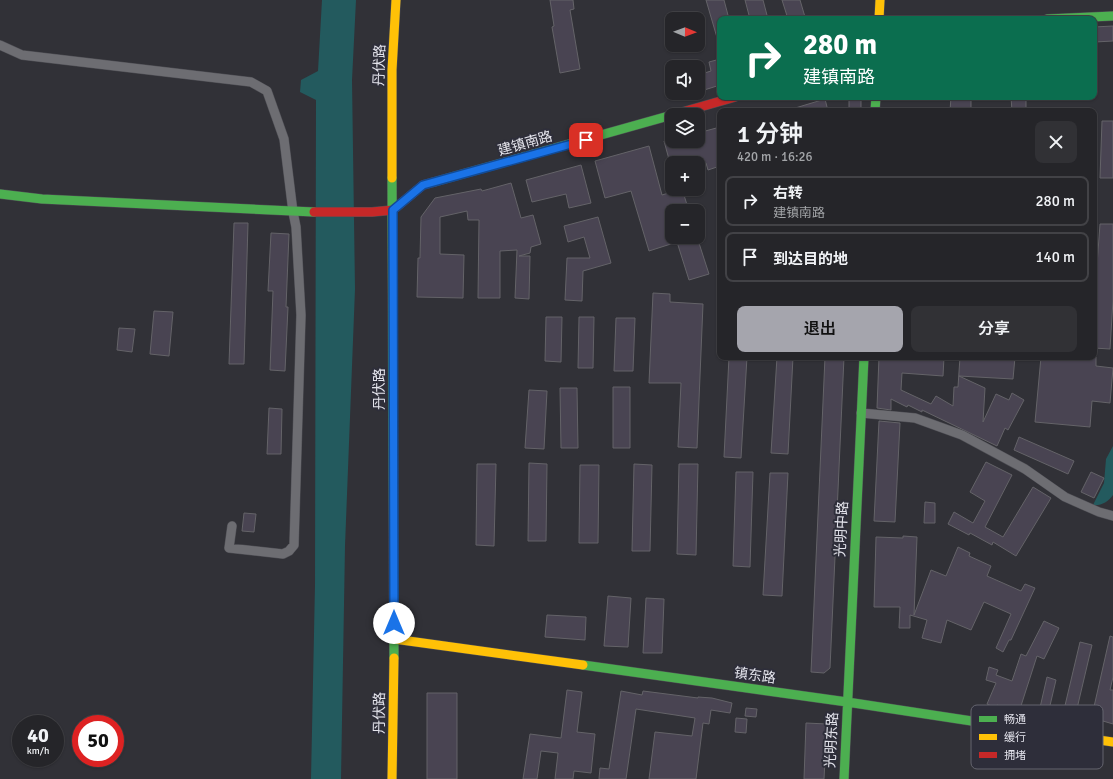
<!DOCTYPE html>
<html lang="zh">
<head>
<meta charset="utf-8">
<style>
  :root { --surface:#252529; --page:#313135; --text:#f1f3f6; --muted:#a3a5a8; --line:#424246; --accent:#a5a5ad }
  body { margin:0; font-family:Signika,"Noto Sans SC",sans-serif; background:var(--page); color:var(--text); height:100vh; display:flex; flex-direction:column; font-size:15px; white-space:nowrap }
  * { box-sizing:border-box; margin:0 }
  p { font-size:13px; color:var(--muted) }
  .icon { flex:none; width:22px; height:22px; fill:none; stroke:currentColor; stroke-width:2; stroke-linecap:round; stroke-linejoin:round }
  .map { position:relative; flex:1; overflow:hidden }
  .sheet { position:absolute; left:717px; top:108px; width:380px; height:252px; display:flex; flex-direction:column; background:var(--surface); border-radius:8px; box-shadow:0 1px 3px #0004,0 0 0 1px var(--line) }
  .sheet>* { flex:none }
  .hud { position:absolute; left:717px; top:16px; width:380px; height:84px; border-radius:8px; box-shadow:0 1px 3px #0004,0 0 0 1px var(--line); background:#0b6e4f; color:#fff; overflow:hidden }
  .needle { width:26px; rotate:91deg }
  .controls { position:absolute; left:665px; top:12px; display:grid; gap:8px }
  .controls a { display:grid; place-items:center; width:40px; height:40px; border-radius:8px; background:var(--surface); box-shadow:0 1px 3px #0004,0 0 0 1px var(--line); font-size:20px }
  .speed { position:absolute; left:12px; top:715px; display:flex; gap:8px; font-size:20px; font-weight:700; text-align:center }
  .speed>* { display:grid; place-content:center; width:52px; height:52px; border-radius:50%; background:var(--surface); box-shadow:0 1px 3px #0004,0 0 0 1px var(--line); line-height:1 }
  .speed small { font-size:10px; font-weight:400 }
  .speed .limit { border:6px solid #d22; background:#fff; color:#111 }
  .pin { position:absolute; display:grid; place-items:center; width:34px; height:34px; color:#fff; margin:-17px; border-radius:8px; box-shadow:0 2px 6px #0006 }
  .me { position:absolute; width:44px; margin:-22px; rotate:0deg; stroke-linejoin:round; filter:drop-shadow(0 0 3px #0008) }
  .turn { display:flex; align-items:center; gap:14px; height:84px; padding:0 20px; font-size:18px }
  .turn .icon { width:52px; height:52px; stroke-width:2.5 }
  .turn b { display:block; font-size:28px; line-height:34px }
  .round { display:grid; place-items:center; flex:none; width:42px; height:42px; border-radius:8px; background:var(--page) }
  .overview { display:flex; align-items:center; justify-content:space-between; height:68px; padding:0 20px }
  h1 { font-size:24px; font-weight:600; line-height:30px }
  .button { display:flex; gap:8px; margin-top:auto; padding:8px 20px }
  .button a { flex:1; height:46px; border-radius:8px; background:var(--accent); color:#111; font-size:16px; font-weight:600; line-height:46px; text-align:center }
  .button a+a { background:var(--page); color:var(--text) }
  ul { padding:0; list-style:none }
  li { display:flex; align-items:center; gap:12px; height:50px; margin:0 8px 6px; padding:0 12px; border:2px solid var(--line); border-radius:8px }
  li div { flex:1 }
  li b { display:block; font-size:15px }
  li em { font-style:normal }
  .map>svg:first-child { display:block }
  .water { fill:#235a5e }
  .building { fill:#494452; stroke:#646368 }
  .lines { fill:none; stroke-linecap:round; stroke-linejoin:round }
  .street-casing { stroke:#4e4e54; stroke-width:10 }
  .fast-casing { stroke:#4e4e54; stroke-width:10 }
  .slow-casing { stroke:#4e4e54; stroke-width:10 }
  .jam-casing { stroke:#4e4e54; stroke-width:10 }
  .street { stroke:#6d6d72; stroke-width:9 }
  .fast { stroke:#4caf50; stroke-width:9 }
  .slow { stroke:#ffc107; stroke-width:9 }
  .jam { stroke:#c62828; stroke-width:9 }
  .route-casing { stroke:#114b97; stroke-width:10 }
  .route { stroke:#1a73e8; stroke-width:7 }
  .labels { text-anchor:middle; stroke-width:4; stroke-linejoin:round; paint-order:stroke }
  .street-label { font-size:14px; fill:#e4e4ec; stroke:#2e2e3a }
  .key { fill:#2e2e3a; stroke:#65656f; stroke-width:1 }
  .key-label { font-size:11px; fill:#e4e4ec }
</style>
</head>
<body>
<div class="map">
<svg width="1113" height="779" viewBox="0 0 1113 779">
  <rect width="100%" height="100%" fill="#313137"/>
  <path class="water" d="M322,0h34l-4,80 3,209 -10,257 -4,233h-30l4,-194 1,-485 -16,-8 1,-12 17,-9z
    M1113,446v49c-5,7 -12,11 -20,10l11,-22 2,-24z"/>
  <path class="building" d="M550,0h23l1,9 -4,1 10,59 -20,4 -8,-46 2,-1z
    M706,0h18l5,19h-9v22h-2z
    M745,0h18l5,19h-18z
    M782,0h18l5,17 -8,2h-9z
    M1113,26v15l-18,1 -1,-15z
    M720,59v26l-22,7v-17l13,-4 -2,-9z
    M849,97h12v14h-12z
    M951,97h20v14h-21z
    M1011,97h15v14h-14z
    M825,99l3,12h-36v-2z
    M1102,121h11v57h-13z
    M720,127v39l-12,4 -2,-7h-36l-6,-22h36l-2,-8z
    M649,146l13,49 20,-6 7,22h-17v26h25l12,37 -20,6 -12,-38 -28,9 -18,-60 -26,7 -10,-37z
    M581,165l10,38 -22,5 -3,-14 -34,8 -6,-22z
    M511,183l10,35 12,-3 8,29 -10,3 -1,6 -11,3h11l-1,43 -14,-1 2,-48 -17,1v47h-22l1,-78h-11l-1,-9 -27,6v37l24,1 -1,43 -46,-1 1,-39h2l1,-41 14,-19 46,-9 1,2z
    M598,217l13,46 -28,8 -1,30 -17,-1 2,-42h23l-6,-21 -16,5 -4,-16z
    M234,223h14l-4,141h-15z
    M1100,224h13v76l-3,49 -16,-1 3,-55h-2z
    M271,233l18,1 -3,73h2l-3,64 -15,-1 3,-79h-5z
    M653,293l17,1v8l33,2 -6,144 -19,-1 3,-64h-32z
    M154,311l19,1 -4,44 -19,-2z
    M546,317h16l-1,45 -16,-1z
    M579,317h15l-1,51h-15z
    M616,318h19l-2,53h-19z
    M119,328l16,1 -3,23 -15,-2z
    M729,357h18l-6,101 -17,-1z
    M777,357h16l-5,97 -17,-1z
    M825,357h19l-14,311 -6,5 -13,-1z
    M879,357h65l-1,19 -41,-3 -1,17 30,14 5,-8 17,10 1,-19h4l2,-30h55l-2,22 -54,-3 26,12 -2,34 13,-28 13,6 3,-7 12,7 -16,30 -3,-2 -8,18 -75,-36v2l-14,-7 -1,2 -16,-8v11l-14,-2z
    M1041,357h55v9l17,2 -3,35 -18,-2 -2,26 -55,-5z
    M613,387h17v61h-17z
    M560,388h17l1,60h-17z
    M529,390l18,1 -3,58 -19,-1z
    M269,408l13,1 -1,45h-14z
    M879,421l21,2 -5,99 -21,-1z
    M1019,437l55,24 -6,13 -54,-24z
    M986,462l26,13 -27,52 18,10 30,-50 18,11 -35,58 -23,-14 -1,3 -22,-12 -1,2 -21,-11 6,-12 19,11 12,-22 -15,-9z
    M529,463l18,1 -1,77h-18z
    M477,464h19l-2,82 -18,-1z
    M634,464l18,1 -2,86h-18z
    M679,464h19l-2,91 -19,-1z
    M580,465h19l-1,78h-19z
    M736,472h17l-3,95 -17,-1z
    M1091,472l13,6 -10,20 -13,-6z
    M770,473h18l-6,123 -19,-1z
    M925,502l10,1v20h-11z
    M244,513l12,1 -2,18 -12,-1z
    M903,536l14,1 -3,78 17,-45 15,6 12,-29 12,6 -1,3 22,10 -4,10 34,15 4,-7 10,4 -24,52h-2l-6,12 -7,-4 15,-34 -27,-12 -13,28 -24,-10 -6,23 -19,-5 5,-18 -17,-5v13h-11l1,-21h-26l2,-70 27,1z
    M608,596l23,2 -3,49 -24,-1z
    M646,598l18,1 -2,54h-19z
    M547,615l39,2 -1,23 -40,-3z
    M1044,621l15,7 -15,31 -7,-3 -18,56 -22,-7 -1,3 -9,-4 9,-21 -10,-3 3,-13 9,3 -2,5 16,6 9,-27 5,2z
    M1110,636l3,1v40l-3,13h3v34l-10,-3 -1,2 -11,-3z
    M1080,642l12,3 -17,72 -12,-3z
    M1047,677l9,3 -8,34 -9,-2z
    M567,690l15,2 -5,40 18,2 -4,39 -17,-2 -1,8h-18l3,-26 -17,-2 -4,28h-14l7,-45 31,4z
    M621,691l21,4 1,-4 55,7v-1l14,1 20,5 -2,10 -19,-3 -2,14 -6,-1 -7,56h-47l6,-47 37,4 3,-18 -59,-9 -10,70h-27l1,-11 9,1z
    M427,693h30v86h-30z
    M746,708l11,1 -1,8 -11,-1z
    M736,718l11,1 -1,14 -11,-1z
    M806,723l21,1 -3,55h-20z"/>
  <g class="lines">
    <defs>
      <path id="street" d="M0,45l22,10 229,27 16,9 17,48 9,73 3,15 5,88 -7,230 -5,6 -6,3 -54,-6 3,-22
        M861,413l54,5 47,17 63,34 40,28 34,15 14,4"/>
      <path id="fast" d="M1047,19l66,-3
        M875,111l1,-14
        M392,178l2,480
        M434,182l238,-67
        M0,194l42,5 272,13
        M583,665l264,37 164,25
        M844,779l20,-422"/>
      <path id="slow" d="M879,19l1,-19
        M392,178v-108l4,-70
        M394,639l189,26
        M1011,727l102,15
        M392,779l2,-121"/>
      <path id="jam" d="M672,115l63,-18
        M314,212h58l21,-2 30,-25 11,-3"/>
    </defs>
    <use href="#street" class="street-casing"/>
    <use href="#fast" class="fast-casing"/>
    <use href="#slow" class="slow-casing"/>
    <use href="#jam" class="jam-casing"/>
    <use href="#street" class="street"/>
    <use href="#fast" class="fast"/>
    <use href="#slow" class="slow"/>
    <use href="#jam" class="jam"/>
  </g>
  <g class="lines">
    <defs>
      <path id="route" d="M394,623l-1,-413 30,-25 163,-45"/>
    </defs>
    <use href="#route" class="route-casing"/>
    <use href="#route" class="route"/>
  </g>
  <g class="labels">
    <g class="street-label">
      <text transform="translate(379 65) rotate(-88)" y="5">丹伏路</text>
      <text transform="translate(525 143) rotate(-16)" y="5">建镇南路</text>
      <text transform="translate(379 389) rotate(-90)" y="5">丹伏路</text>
      <text transform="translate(841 529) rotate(-87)" y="5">光明中路</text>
      <text transform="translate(755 675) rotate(8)" y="5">镇东路</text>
      <text transform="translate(379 713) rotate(-89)" y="5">丹伏路</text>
      <text transform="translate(831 740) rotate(-87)" y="5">光明东路</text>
    </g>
  </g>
  <rect x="971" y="705" width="132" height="64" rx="6" class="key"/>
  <rect x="979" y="716" width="18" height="6" fill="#4caf50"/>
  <rect x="979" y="734" width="18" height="6" fill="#ffc107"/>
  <rect x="979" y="752" width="18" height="6" fill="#c62828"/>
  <g class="key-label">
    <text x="1004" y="723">畅通</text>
    <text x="1004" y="741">缓行</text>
    <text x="1004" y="759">拥堵</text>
  </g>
</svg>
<div class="controls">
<a><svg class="needle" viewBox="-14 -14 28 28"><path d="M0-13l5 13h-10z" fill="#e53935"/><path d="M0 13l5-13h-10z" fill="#a3a5a8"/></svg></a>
<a><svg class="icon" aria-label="sound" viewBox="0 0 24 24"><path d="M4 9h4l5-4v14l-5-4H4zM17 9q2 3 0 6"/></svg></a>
<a><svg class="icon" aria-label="layers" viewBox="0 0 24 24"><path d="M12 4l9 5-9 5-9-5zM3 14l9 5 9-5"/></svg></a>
<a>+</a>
<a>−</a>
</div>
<div class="speed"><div>40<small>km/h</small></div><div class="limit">50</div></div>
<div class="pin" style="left:586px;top:140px;background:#d93025"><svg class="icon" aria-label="arrive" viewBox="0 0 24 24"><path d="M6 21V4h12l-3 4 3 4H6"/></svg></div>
<svg class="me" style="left:394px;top:623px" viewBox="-20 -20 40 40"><circle r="19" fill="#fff"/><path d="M0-13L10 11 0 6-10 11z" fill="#1a73e8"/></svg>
<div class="hud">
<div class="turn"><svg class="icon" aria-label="right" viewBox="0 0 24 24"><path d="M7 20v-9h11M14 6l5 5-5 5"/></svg><div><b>280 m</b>建镇南路</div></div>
</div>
<section class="sheet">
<div class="overview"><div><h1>1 分钟</h1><p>420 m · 16:26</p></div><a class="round"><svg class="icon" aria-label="close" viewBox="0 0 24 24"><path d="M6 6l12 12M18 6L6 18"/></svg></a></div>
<ul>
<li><svg class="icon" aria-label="right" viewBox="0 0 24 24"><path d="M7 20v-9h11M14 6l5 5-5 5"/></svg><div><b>右转</b><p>建镇南路</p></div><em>280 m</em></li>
<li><svg class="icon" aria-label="arrive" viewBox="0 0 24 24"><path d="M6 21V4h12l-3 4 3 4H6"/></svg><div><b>到达目的地</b></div><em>140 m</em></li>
</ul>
<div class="button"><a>退出</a><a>分享</a></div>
</section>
</div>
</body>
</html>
